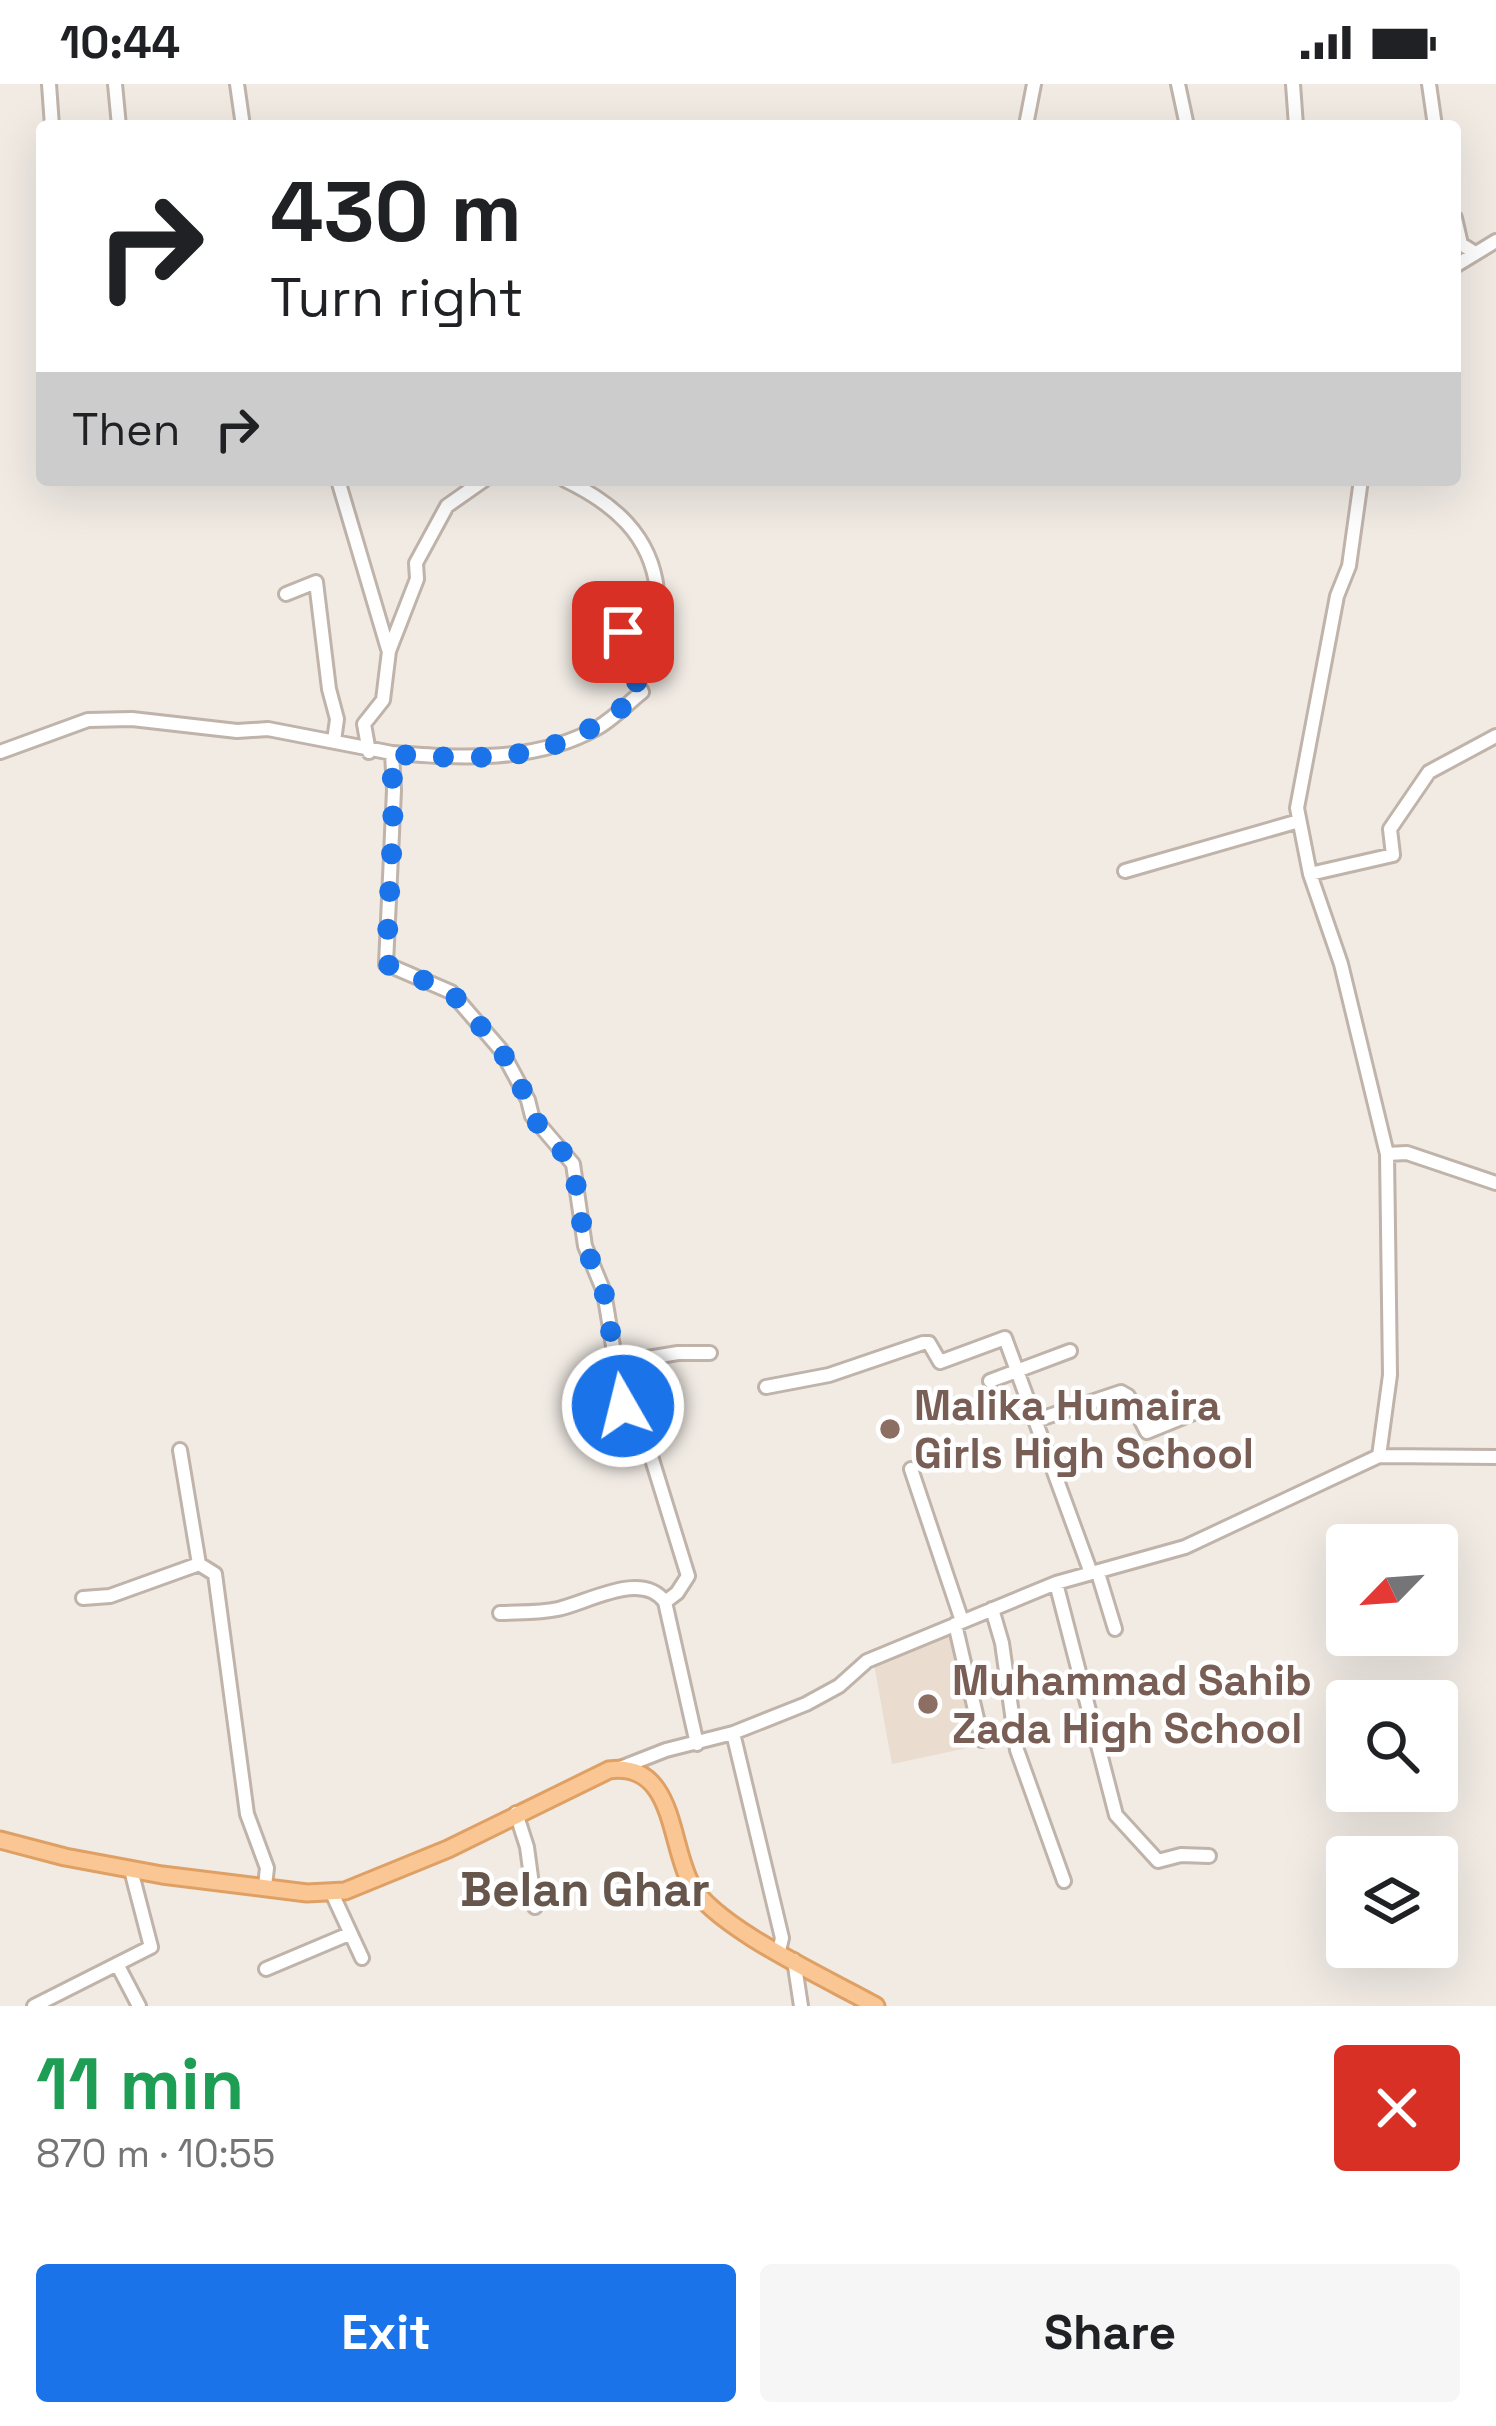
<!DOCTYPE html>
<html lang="en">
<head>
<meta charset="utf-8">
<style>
  :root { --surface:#fff; --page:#f6f6f6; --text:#202124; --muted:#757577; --accent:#1a73e8 }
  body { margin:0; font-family:"Space Grotesk",sans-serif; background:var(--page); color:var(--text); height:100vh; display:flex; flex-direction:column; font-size:45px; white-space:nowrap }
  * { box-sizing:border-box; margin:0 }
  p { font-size:39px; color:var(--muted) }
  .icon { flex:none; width:66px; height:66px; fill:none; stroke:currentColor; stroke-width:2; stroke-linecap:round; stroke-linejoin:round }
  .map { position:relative; height:1922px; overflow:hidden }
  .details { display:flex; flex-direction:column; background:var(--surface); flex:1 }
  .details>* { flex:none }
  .banner { position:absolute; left:36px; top:36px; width:1425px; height:366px; border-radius:12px; box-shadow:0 12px 48px #0002; background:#fff; color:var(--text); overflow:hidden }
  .needle { width:78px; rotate:245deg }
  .tools { position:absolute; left:1326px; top:1440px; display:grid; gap:24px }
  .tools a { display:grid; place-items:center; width:132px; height:132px; border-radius:12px; background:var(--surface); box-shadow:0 12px 48px #0002; font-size:60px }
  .pin { position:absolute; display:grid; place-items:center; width:102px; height:102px; color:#fff; margin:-51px; border-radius:24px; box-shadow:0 6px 18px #0006 }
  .me { position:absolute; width:132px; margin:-66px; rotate:352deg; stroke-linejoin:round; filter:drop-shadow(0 0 9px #0008) }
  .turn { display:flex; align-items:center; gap:42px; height:252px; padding:0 36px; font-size:54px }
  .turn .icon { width:156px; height:156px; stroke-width:2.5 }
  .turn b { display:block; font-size:84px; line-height:102px }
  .then { display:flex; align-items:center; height:114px; padding:0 36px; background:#0003; gap:24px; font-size:45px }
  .round { display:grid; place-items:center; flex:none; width:126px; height:126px; border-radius:12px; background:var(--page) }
  .summary { display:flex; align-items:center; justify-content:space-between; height:204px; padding:0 36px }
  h1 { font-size:72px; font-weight:600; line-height:90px; color:#1e9e55 }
  .cta { display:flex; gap:24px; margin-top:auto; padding:24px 36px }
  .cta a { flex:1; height:138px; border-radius:12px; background:var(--accent); color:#fff; font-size:48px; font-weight:600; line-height:138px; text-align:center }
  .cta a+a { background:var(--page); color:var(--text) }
  .status { display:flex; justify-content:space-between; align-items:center; height:84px; padding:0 60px; background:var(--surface); direction:ltr }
  .status svg { height:33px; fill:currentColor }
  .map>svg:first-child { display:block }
  .education { fill:#eadcce }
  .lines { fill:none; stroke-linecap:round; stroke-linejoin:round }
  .minor-casing { stroke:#bfb3aa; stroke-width:18 }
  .major-casing { stroke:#dfa065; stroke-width:21 }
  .minor { stroke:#fff; stroke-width:12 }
  .major { stroke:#fac794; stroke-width:15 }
  .route { stroke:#1a73e8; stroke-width:21; stroke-dasharray:0 37.8 }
  .education-dot { fill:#8d6e63; stroke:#fff; stroke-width:4.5 }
  .labels { text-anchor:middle; stroke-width:9; stroke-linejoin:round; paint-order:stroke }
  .education-label { font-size:42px; font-weight:bold; fill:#785e54; stroke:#fff; text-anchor:start }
  .quarter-label { font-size:48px; font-weight:bold; fill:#66564c; stroke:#fff }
</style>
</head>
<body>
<div class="status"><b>10:44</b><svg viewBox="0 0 49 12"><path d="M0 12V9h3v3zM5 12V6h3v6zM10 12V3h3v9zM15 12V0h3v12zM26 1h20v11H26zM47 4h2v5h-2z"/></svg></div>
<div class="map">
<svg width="1496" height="1922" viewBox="0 0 1496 1922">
  <rect width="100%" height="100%" fill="#f1ebe4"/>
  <path class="education" d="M953,1548l33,112 -94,20 -18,-100z"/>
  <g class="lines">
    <defs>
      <path id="minor" d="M49,0l3,42
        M115,0l4,42
        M237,0l6,42
        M1178,0l9,42
        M1293,0l3,42
        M1429,0l6,42
        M1027,36l7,-36
        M1455,134l6,26 14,9
        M1455,182l41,-25
        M338,396l50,169
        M1361,396l-12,86 -12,30 -40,212 13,66 31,90 46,190 3,221 -11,81
        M286,510l30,-12 13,107 8,30 -3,22
        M0,668l88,-32 44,-1 105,12 31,-2 124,24 2,37 -8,174 65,28 50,58 27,50 4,16 41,48 12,82 19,46 19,114 17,22 11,28 37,120 -11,17 -12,9 32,142
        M369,668l-5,-28 19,-24 6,-49 28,-72 -1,-16 31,-57 37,-26
        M392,669c69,5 143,10 205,-25 16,-9 30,-24 45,-36l-18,-34 -1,-27 34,-41c-6,-55 -44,-87 -92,-110
        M1125,787l174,-50
        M1310,790l83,-19 -3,-26 39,-57 67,-36
        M1387,1070l20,-1 89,30
        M617,1279l61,-10h32
        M990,1297l80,-30
        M766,1303l63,-12 94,-32h6l11,19 65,-24 86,235
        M1037,1336l84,-28 7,4 19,36 64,-26
        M180,1366l19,114 16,10 32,240 20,54 -2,18
        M911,1385l51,152
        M1098,1489l17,56
        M1056,1499l60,232 42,46 23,-6 28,1
        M83,1514l27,-2 89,-32
        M992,1525l10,34 15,107 47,131
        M500,1529c19,-1 39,0 58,-4 31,-7 84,-39 107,-7
        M955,1540l27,116
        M733,1649l49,205 -3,13
        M620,1684l46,-18 67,-17 73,-29 33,-18 28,-25 189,-78 129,-36 194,-91 117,1
        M516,1729l11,34 8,60
        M331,1807l31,67
        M794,1876l7,46
        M117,1880l22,42
        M266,1885l83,-35
        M34,1922l117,-59 -20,-77"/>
      <path id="major" d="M0,1756l65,17 97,18 145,18 38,-2 103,-42 161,-79c66,-9 60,74 82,114 24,44 139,96 185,122"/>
    </defs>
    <use href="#minor" class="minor-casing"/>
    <use href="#major" class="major-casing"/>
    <use href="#minor" class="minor"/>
    <use href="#major" class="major"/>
  </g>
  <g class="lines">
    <path class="route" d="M623,1322l-19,-114 -19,-46 -12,-82 -41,-47 -4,-17 -27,-50 -50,-58 -65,-28 7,-138 -1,-72c107,7 164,10 250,-62l-18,-34 -1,-26"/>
  </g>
  <g class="education-dot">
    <circle cx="890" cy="1345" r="12"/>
    <circle cx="928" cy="1620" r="12"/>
  </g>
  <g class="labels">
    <g class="education-label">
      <text x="914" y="1336">Malika Humaira<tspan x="914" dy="48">Girls High School</tspan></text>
      <text x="952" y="1611">Muhammad Sahib<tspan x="952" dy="48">Zada High School</tspan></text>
    </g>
    <g class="quarter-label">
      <text x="585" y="1822">Belan Ghar</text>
    </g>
  </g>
</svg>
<div class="tools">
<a><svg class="needle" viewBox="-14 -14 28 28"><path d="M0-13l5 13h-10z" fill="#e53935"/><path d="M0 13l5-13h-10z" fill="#757577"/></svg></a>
<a><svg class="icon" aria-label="search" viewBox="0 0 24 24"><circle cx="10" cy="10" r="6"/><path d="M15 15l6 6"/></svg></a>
<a><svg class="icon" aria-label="layers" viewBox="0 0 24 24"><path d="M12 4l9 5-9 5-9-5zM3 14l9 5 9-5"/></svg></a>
</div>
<div class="pin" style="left:623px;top:548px;background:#d93025"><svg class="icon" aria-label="arrive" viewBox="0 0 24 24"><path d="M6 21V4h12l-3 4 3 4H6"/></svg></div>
<svg class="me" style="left:623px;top:1322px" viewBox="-20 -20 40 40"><circle r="17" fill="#1a73e8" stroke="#fff" stroke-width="3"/><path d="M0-11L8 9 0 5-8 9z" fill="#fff"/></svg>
<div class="banner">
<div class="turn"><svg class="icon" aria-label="right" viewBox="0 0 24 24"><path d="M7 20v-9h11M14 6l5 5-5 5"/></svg><div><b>430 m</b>Turn right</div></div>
<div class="then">Then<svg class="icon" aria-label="right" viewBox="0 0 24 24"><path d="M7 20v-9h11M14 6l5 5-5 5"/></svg></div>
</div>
</div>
<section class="details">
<div class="summary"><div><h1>11 min</h1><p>870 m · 10:55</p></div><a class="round" style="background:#d93025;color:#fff"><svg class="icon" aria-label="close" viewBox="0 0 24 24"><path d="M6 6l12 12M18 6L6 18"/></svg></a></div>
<div class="cta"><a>Exit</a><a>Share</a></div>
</section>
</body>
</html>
